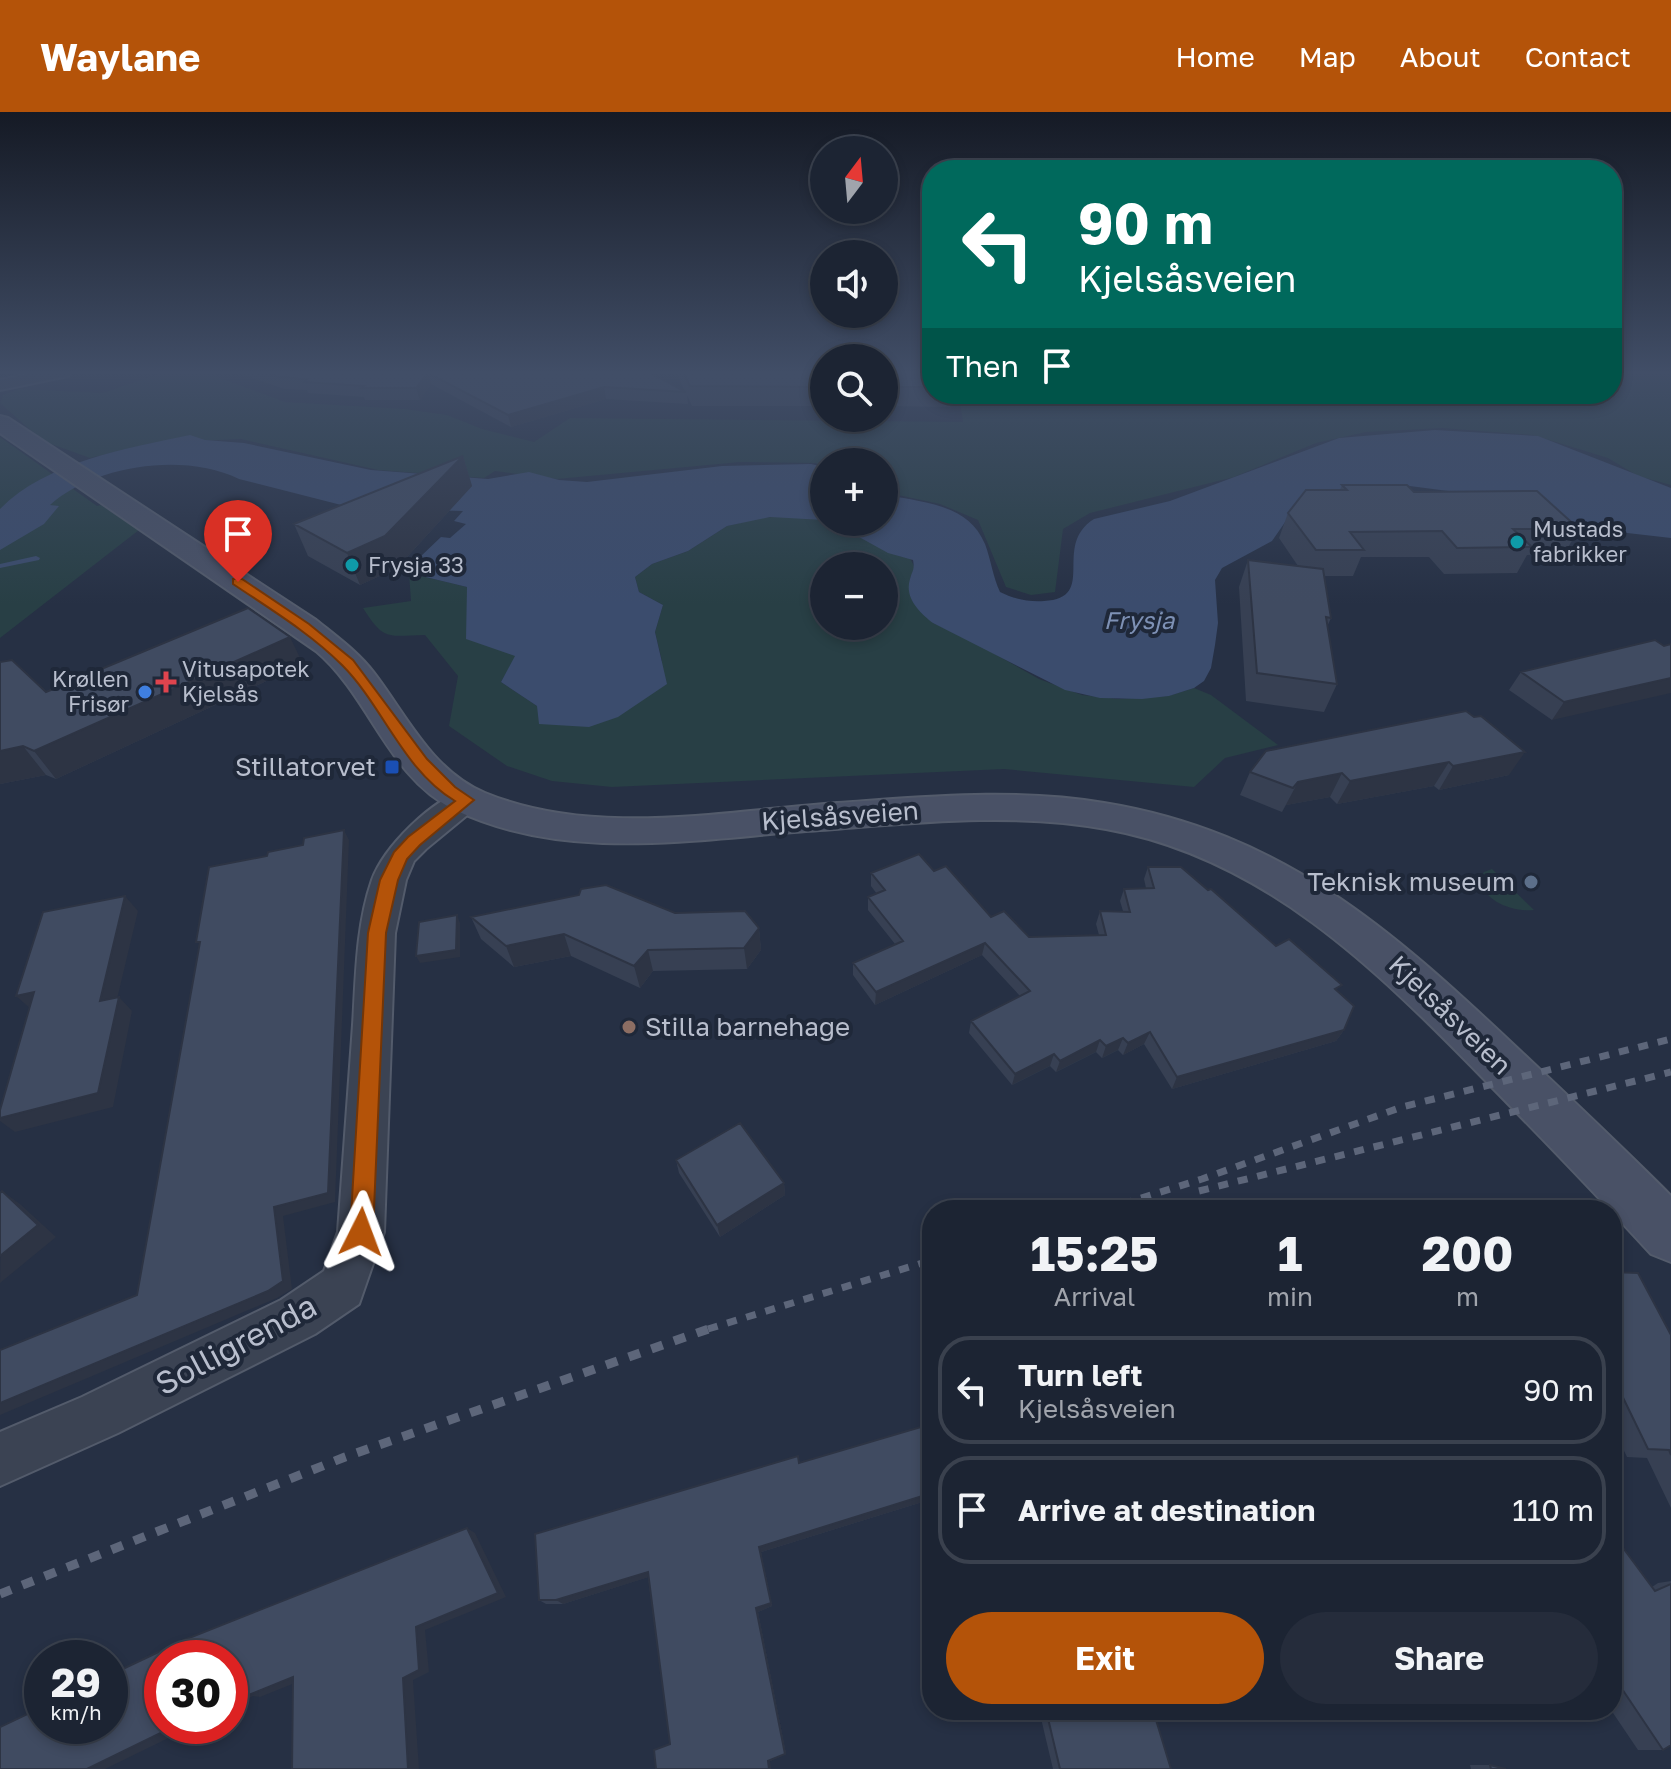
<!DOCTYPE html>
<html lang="en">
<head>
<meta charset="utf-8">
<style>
  :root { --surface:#1c2433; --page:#252c3b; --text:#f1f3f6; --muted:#a0a4ac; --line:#3a414e; --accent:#b45309 }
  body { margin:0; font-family:"Golos Text",sans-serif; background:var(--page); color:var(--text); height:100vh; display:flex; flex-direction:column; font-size:30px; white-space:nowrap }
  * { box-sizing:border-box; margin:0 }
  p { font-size:26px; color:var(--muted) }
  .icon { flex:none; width:44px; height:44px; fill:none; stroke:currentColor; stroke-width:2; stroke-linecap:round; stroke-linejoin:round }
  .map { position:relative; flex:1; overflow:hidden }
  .panel { position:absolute; left:922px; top:1088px; width:700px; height:520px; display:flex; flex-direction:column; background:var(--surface); border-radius:32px; box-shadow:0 4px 12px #0003,0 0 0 2px var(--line) }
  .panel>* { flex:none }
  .hud { position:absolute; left:922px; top:48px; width:700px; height:244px; border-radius:32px; box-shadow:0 4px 12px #0003,0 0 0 2px var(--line); background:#00695c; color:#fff; overflow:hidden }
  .needle { width:52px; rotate:16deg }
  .fabs { position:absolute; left:810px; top:24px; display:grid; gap:16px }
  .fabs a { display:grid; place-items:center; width:88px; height:88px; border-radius:50%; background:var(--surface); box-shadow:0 4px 12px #0003,0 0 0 2px var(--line); font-size:40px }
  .speed { position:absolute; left:24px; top:1528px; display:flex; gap:16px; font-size:40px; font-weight:700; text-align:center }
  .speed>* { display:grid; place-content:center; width:104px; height:104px; border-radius:50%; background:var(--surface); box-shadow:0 4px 12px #0003,0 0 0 2px var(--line); line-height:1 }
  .speed small { font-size:20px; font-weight:400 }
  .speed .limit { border:12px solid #d22; background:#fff; color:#111 }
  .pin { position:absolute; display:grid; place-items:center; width:68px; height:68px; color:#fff; margin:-82px -34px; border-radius:50% 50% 50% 0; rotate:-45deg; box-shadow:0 0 8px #0007 }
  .pin .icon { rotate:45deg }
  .me { position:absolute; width:88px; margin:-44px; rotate:3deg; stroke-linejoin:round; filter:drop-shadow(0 0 6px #0008) }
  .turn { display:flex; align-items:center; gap:28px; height:168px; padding:0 24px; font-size:36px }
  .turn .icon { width:104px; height:104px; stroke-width:2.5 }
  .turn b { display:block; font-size:56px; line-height:68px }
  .then { display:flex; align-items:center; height:76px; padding:0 24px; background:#0003; gap:16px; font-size:30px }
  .eta { display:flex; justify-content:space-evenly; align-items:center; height:136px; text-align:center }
  .eta b { font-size:48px; font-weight:700; line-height:56px }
  .primary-button { display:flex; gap:16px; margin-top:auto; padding:16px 24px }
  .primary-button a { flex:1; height:92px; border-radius:48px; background:var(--accent); color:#fff; font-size:32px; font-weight:700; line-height:92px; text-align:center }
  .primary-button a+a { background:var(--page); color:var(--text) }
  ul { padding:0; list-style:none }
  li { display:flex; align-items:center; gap:24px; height:108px; margin:0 16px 12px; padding:0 8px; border:4px solid var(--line); border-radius:32px }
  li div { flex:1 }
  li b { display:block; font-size:30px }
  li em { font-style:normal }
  header { display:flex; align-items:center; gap:48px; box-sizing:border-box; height:112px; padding:0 40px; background:var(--accent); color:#fff }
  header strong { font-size:38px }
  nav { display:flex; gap:44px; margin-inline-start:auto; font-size:28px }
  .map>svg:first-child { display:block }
  .green { fill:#283f45; fill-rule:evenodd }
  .water { fill:#3b4c6d }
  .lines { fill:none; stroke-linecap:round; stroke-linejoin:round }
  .stream { fill:#3b4c6d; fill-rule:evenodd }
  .street-casing { stroke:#535b6b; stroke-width:4 }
  .secondary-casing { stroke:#535b6b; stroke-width:4 }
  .street { fill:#3b4353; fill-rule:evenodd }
  .secondary { fill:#495166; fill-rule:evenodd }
  .rail-far1 { stroke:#5d667a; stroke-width:7; stroke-dasharray:10 10; stroke-linecap:butt }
  .rail { stroke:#5d667a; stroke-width:9; stroke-dasharray:12 12; stroke-linecap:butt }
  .wall { fill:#374053 }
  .shaded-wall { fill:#2d3444 }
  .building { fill:#404b61; stroke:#2d3444; stroke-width:2 }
  .route { fill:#b45309; stroke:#753606; stroke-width:2 }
  .culture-dot { fill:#0f9aa8; stroke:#1f2839; stroke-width:3 }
  .health-dot { fill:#e0444e; stroke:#1f2839; stroke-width:3 }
  .shop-dot { fill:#3f7fe0; stroke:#1f2839; stroke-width:3 }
  .transit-dot { fill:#1a4fb4; stroke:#1f2839; stroke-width:3 }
  .service-dot { fill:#5c6f8a; stroke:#1f2839; stroke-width:3 }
  .education-dot { fill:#8d6e63; stroke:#1f2839; stroke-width:3 }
  .labels { text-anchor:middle; stroke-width:8; stroke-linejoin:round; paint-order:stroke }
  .far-poi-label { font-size:22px; fill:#b8becd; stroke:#1f2839; text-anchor:start }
  .far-water-label { font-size:24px; font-style:italic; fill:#7e91b5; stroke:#1f2839 }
  .poi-label { font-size:26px; fill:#b8becd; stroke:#1f2839; text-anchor:end }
  .street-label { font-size:26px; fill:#b8becd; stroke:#1f2839 }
  .near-street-label { font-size:32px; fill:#b8becd; stroke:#1f2839 }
</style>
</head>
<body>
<header>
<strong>Waylane</strong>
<nav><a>Home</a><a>Map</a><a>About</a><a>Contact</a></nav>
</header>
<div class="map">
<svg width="1671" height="1657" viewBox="0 0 1671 1657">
  <rect width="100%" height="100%" fill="#263044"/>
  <path class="green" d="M164,260h40l81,30 120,7 42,6 35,14 52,13 36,-24 393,4 -4,-28h653v-22h59v113l-33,-9 -30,-18 -75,-23 -91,-7 -76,4 -50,11 -82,34 -144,36 -27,16 -8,63 -24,3 -25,-8 -28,-67 -38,-16 -56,-12v-30h-60v7l-8,-6 -76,-1 -183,17 -62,-8 -11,7 -106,-8 -137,-31 -89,4 -62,15 -47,-17 -43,-38 3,-8 16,-6 84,4z
    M0,325l97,69 4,-1 38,25 -139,108z
    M760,406c26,-3 58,-3 81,7 24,10 42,30 69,33l5,10 -5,10 23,45 30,13 76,43 43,16 36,4 50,-3 26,-8 17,7 67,50 -53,13 -31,29 -190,-18 -392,18 -60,-6 -45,-15 -58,-40 9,-50 -33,-41c-38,1 -41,6 -62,-27l48,-7 -2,-28 58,14 49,69 -15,26 36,24 125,-45 -7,-29 8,-27 -24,-13 -4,-15 17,-13 36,-13 39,-25zM824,454h60v60h-60z
    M1492,757l42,41c-21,2 -51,-8 -54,-32l4,-6z"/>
  <path class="water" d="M1435,318l103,6 133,52v50l-96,-11 -119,-35 -54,-7 -112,30 -18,26 -50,27 -7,12 3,43 -3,22 -4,23 -7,13 -10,7 -25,8 -27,3 -42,-1 -35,-8 -132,-67c-13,-10 -29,-25 -23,-44 2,-8 5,-9 3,-19l-25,-7 -56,-31h52v-28c38,9 84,9 101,50 6,16 8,33 15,48 14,7 28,10 44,9 55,-3 7,-55 50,-82l76,-18 169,-63z
    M190,323l15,5 39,3 127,27 117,9 41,-7 30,8 28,2 135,-16 89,-2 13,3v53l-54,-3 -43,9 -39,25 -36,13 -17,13 4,15 24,13 -8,27 12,52 -49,33 -29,10 -50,-3 -2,-18 -36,-24 14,-26 -49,-17 1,-52 -58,-14 10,-15 22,-21 9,1 16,-14 -12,-3 9,-10 -110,-3 -114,-29c-55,-27 -144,-14 -189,26l9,1 -15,18 -44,26v-41c46,-47 127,-61 190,-74z"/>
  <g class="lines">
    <path class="stream" d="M36,444l4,2 -1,2 -39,8v-4z"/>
    <defs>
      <path id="street" d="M37,260h33l-2,4 -68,14v-10z
        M466,678l11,3 5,7 -5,7 -51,42 -12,12 -8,19 -11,53 -11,299 -25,72 -44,30 -197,99 -118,53v-54l82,-35 199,-97 43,-29 14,-39c5,-69 10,-138 15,-207 3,-48 3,-99 19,-145 12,-33 60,-81 94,-90z"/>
      <path id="secondary" d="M0,304l8,2 308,202c21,17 42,32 58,53 33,43 58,98 111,120 109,45 238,18 352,10 89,-6 179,-15 267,0 178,29 288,127 413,245 52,49 104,98 154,148v66l-20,-8c-55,-60 -111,-118 -169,-177 -107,-109 -219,-220 -376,-248 -98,-18 -201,-5 -300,2 -116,9 -242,31 -351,-21 -67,-32 -85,-114 -139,-159l-316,-218z"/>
    </defs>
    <use href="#street" class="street-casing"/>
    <use href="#secondary" class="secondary-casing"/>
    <use href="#street" class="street"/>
    <use href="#secondary" class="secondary"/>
    <path class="rail-far1" d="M1199,1079l472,-119
      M1103,1098l99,-31 200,-72 269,-68
      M708,1217l224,-69"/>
    <path class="rail" d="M0,1482l345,-137 369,-130"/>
  </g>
  <path class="wall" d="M235,260h414l36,20 -9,-20h148v34h-132l-5,-11 1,9 -82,-5 -95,28 -80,-43 -11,16h-55l-1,-3 -56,-4 -1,-3 -23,-1z
    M884,260h48v22h19l-1,13 -66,-1z
    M463,344l9,30 -75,82 -37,17 -52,-29 -14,-32z
    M1342,373l72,7 165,37 -15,25 -37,1 -10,18 -73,1 -15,-17h-68l-8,19h-29l7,42 -4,9 10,57 -13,28 -78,-11 -7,-114 9,-27 50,6 -19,-28 9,-25 52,-23z
    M1664,534l-112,74 -43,-30 12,-18z
    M0,550l46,30 257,-28 -247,115 -10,-4 -46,9z
    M1466,599l43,64 -70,15 -5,-4 -97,18 -7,-7 -44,8 -4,7 -42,-17 10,-23z
    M1148,755l60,23 68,56 62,45 6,39 -8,11 -164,48 -28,-45 -21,11 -5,-5 -16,8 -6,-6 -40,20 -6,-6 -38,19 -43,-52 2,-12 49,-25 -38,-41 -107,50 -22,-30v-12l42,-19 -27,-34v-13l9,-3 -6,-8v-13l63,-2 57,46 38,20 70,-2 -3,-11 4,-13h23l-3,-10 4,-12 22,-1 -2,-9z
    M675,801l84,15 2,22 -14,19 -94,2 -13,17 -69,-32 -57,11 -33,-28 -10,-22z
    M676,1048l108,23 1,12 -65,42 -41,-64z
    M1612,1160l59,63v173l-24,-50 -20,-1 -15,-31z
    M932,1316v71l-171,53 11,54 -14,6 28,142 -16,7 -100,-17 -22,-167 -85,27h-17l-7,-4 260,-137z
    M1612,1421l40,54 6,-4 13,-2v164l-8,5h-25l-27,-40z
    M1039,1598h114l18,59h-118z
    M1470,1653h20l16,4h-35z"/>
  <path class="shaded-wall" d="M428,261l3,11 -11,16 -4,-12z
    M604,275l2,12 -95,28 -3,-12z
    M463,344l9,30 -75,82 -37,17 -13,-32z
    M290,525l13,27 -247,115 -22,-28z
    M1671,566v15l-119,27 12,-18z
    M23,634l23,29 -46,9v-33z
    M1525,640l-16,23 -70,15 14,-24z
    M1449,650l-15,24 -97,18 13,-23z
    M1342,661l-12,24 -44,8 -4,7 16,-30z
    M344,718l5,10 -14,362 -52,14 9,73 -15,9 -277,117v-12l274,-196z
    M125,784l13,15 -25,105 -13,-15z
    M457,803l3,8v34l-40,6 -4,-7z
    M759,816l2,22 -14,19 -3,-21z
    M564,822l7,22 -57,11 -8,-21z
    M985,831l-3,12 -107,50 1,-13z
    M648,838l5,21 -13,17 -6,-22z
    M34,880l-2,18 -16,-14z
    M119,885l13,14 -19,96 -98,25 -15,-11v-3z
    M1344,918l-8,11 -164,48 5,-12z
    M1150,920l-6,12 -21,11 5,-12z
    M1123,926l-5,12 -16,8 4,-12z
    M1100,928l-4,12 -40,20 4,-11z
    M1054,942l-4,12 -38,19 3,-11z
    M784,1071l1,12 -65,42 -3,-12z
    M2,1079l18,13 36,33 -56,46z
    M932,1381v6l-171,53 11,54 -14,6 28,142 -16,7 1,8h-2l-13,-161 3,-61z
    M467,1416l8,5 31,64 -81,33 4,42 -16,8 6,89h-11l-5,-91 13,-51z
    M648,1460l4,4 -89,28 -7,-4z
    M293,1565l12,2 -45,18 -7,-1 -23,12v-9l15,-7z
    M175,1614h18l-88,43h-18z"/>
  <path class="building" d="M264,260h385l37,20 -82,-5 -96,28 -80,-42 -12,15h-55l3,-2 -60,-4 3,-3 -28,-2z
    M683,260h141v15l-134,-1z
    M884,260h48v15h-48z
    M463,344l-78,80 -38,17 -53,-29z
    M1342,373h65l7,7 123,-1 42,38h-66l19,18 -75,1 -15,-17 -92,1 14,18h-48l-28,-37 18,-23h41z
    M1248,448l75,9 8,49 -5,-1 11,67 -80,-11z
    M248,496l42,29 -256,114 -11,-5 -23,5v-89l12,-2 34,32z
    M1655,528l9,6 7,-2v34l-107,24 -43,-30z
    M1466,599l8,6 7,-1 44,36 -72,14 -4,-4 -99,19 -8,-8 -44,9 -5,6 -43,-16 16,-21z
    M344,718l-16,363 -54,14 9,74 -15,10 -268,112v-53l137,-55 63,-353h-4l13,-75 58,-11 1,-4 35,-7 1,-7z
    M919,742l15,17 12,-5 45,51 13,-6 25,26 77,-2 -6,-24 30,1 -6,-23 30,-1 -6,-21h33l27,23 3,-1 65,57 13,-7 53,46 -7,4 19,17 -10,24 -167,47 -27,-45 -22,11 -5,-5 -17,8 -6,-6 -40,21 -6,-7 -39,20 -44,-53 59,-30 -45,-48 -109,49 -23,-29 50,-22 -35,-44 17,-7 -14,-17z
    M606,773l69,28 70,-2 14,17 -15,20 -96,2 -14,16 -70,-32 -58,12 -35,-29 108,-22 2,-6z
    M125,784l-25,105 19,-4 -21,96 -98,25v-8l34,-118 -18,4 27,-84z
    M457,803l-1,35 -40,6 3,-34z
    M740,1011l44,60 -67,42 -41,-65z
    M2,1079l36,34 -38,31v-63z
    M1612,1160l26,1 33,62v120l-2,-5 -21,-1 -36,-74z
    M931,1312l1,4v65l-173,54 12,56 -15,5 29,146 -17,7 1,8h-113l-2,-19 16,-6 -22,-172 -92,28h-17l-4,-66 263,-78 1,7z
    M467,1416l31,65 -82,34 3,43 -16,8 5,91h-116l1,-92 -47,19 -1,-4 -15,7v-41h-68v68h13l-88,43h-87v-42l42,-20v19h68v-51l74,-35z
    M1612,1421l43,58 16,-7v161l-8,5 -51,-76z
    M1046,1598h107l18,59h-111z
    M1490,1653l16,4h-15z"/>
  <linearGradient id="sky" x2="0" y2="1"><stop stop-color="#151a25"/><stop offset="0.53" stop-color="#414e67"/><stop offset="1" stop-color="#414e67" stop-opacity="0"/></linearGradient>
  <rect width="1671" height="492" fill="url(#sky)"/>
  <path class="route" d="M233,467h9l67,45 44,36 74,99 28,28 19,13 -54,45 -13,14 -9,21 -12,53 -13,299 -3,7 -9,4 -8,-4 -3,-7 18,-299 12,-53 14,-28 14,-15 47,-36c-52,-31 -72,-95 -113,-136 -32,-32 -72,-56 -109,-81z"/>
  <g class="culture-dot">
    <circle cx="1517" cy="430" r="8"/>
    <circle cx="352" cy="453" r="8"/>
  </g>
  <path class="health-dot" d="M162 558h8v8h8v8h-8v8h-8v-8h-8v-8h8z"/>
  <circle class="shop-dot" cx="145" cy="580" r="8"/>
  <rect class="transit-dot" x="384" y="647" width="16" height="16" rx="4"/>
  <circle class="service-dot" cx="1531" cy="770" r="8"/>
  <circle class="education-dot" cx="629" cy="915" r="8"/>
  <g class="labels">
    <g class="far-poi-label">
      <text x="1533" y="425">Mustads<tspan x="1533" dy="25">fabrikker</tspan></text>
      <text x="368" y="461">Frysja 33</text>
      <text x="182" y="565">Vitusapotek<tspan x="182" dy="25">Kjelsås</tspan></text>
      <text x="129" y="575" text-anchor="end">Krøllen<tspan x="129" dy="25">Frisør</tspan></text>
    </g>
    <g class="far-water-label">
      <text x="1139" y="517">Frysja</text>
    </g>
    <g class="poi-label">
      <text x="376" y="664">Stillatorvet</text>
      <text x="1515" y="779">Teknisk museum</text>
      <text x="645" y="924" text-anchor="start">Stilla barnehage</text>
    </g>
    <g class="street-label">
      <text transform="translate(840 704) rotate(-4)" y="9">Kjelsåsveien</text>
      <text transform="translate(1450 903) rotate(44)" y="9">Kjelsåsveien</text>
    </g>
    <g class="near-street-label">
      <text transform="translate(236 1233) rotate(-28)" y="11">Solligrenda</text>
    </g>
  </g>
</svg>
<div class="fabs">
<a><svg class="needle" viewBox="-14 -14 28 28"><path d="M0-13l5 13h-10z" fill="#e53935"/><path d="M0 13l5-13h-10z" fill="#a0a4ac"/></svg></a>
<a><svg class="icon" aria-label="sound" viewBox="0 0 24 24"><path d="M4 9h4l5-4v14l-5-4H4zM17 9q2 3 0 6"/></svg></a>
<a><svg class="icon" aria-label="search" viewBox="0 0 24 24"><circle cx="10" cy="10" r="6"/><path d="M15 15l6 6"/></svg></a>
<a>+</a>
<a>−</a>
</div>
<div class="speed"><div>29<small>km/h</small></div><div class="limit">30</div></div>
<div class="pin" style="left:238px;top:470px;background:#d93025"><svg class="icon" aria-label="arrive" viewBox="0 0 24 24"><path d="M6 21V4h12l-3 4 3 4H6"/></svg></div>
<svg class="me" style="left:361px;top:1120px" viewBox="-20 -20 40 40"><path d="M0-17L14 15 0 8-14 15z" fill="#b45309" stroke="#fff" stroke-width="4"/></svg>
<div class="hud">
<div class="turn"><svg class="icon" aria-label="left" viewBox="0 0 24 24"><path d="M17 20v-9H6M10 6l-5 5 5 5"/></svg><div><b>90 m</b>Kjelsåsveien</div></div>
<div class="then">Then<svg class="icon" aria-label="arrive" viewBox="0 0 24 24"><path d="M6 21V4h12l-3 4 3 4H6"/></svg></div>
</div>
<section class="panel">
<div class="eta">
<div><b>15:25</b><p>Arrival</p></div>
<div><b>1</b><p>min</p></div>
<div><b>200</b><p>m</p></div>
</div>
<ul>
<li><svg class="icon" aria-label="left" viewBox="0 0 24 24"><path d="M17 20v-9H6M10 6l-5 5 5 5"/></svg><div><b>Turn left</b><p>Kjelsåsveien</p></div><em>90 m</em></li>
<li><svg class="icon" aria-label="arrive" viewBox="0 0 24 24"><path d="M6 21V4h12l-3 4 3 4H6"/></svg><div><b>Arrive at destination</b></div><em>110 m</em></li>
</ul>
<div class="primary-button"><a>Exit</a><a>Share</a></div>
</section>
</div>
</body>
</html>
